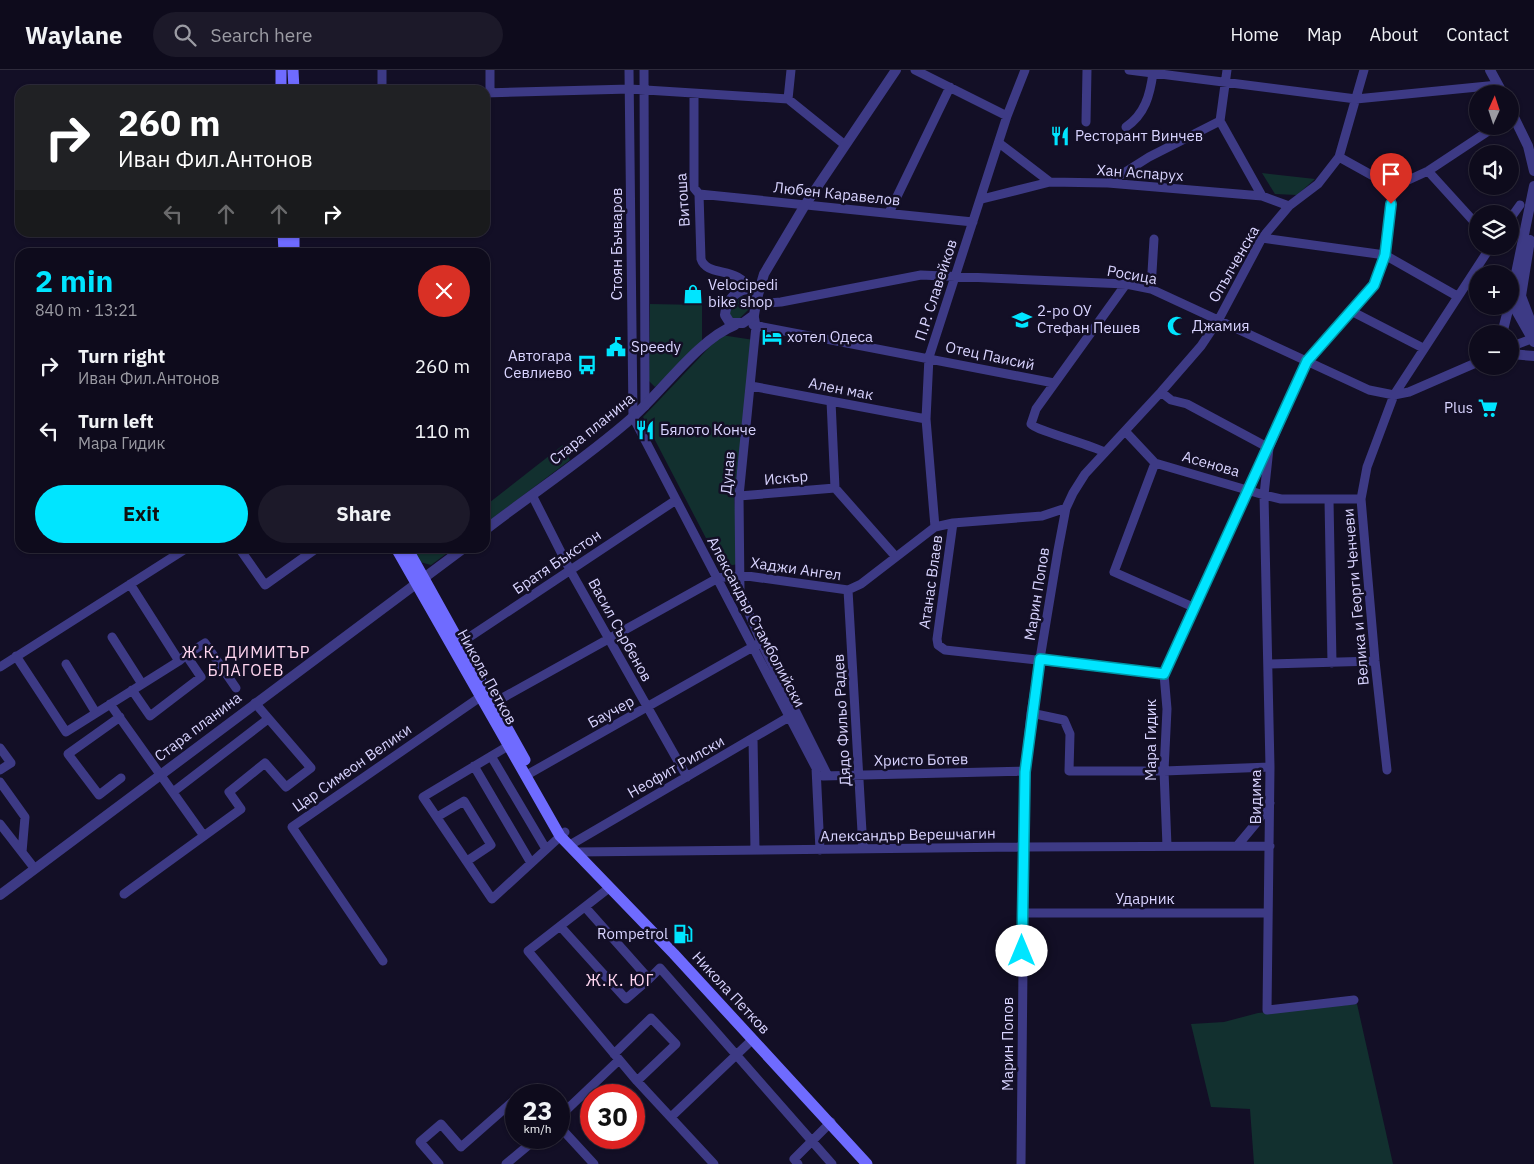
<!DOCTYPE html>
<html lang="en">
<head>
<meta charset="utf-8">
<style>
  :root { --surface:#0e0b1c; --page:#1c1929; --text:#f1f3f6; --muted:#9b9ba3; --line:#2e2b3b; --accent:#00e5ff }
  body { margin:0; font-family:"IBM Plex Sans",sans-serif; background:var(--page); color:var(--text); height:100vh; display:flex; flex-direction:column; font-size:19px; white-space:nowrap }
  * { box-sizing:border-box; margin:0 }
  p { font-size:16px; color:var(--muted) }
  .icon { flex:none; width:28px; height:28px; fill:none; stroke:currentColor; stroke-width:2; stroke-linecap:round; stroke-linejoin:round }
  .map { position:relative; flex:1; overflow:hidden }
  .drawer { position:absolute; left:15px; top:178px; width:475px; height:305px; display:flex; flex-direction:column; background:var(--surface); border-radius:15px; box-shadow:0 1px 4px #0004,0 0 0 1px var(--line) }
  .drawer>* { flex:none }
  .hud { position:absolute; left:15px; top:15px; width:475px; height:152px; border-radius:15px; box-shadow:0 1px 4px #0004,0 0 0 1px var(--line); background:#202124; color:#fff; overflow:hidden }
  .needle { width:32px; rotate:3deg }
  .controls { position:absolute; left:1469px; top:15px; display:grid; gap:10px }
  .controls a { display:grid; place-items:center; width:50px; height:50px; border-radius:50%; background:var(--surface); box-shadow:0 1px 4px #0004,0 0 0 1px var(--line); font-size:25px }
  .speed { position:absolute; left:505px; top:1014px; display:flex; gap:10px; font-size:25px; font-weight:700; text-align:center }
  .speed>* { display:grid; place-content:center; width:65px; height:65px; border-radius:50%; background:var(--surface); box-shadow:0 1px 4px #0004,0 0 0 1px var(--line); line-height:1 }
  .speed small { font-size:12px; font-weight:400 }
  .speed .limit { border:8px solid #d22; background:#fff; color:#111 }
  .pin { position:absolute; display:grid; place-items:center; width:42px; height:42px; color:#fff; margin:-51px -21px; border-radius:50% 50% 50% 0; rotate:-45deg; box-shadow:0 0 5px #0007 }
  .pin .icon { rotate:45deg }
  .me { position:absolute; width:55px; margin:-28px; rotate:0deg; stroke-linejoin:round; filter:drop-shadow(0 0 4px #0008) }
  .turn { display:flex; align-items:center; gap:18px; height:105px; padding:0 20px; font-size:22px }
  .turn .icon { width:65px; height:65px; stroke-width:2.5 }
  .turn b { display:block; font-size:35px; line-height:42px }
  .lanes { display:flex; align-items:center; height:48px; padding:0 20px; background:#0003; justify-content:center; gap:25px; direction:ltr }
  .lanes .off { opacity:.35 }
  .round { display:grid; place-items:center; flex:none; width:52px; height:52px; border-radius:26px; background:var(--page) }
  .summary { display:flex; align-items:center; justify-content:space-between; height:85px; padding:0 20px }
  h1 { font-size:30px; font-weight:700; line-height:38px; color:var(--accent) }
  .action { display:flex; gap:10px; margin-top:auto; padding:10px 20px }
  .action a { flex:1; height:58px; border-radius:30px; background:var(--accent); color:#111; font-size:20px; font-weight:700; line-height:58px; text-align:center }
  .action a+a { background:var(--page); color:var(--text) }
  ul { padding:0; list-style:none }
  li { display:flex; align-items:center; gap:15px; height:65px; padding:0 20px }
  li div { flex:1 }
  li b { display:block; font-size:19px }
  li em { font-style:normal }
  header { display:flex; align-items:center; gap:30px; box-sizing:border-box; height:70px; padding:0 25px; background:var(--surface); border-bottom:1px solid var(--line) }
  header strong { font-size:24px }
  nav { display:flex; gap:28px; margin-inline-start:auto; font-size:18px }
  .search { width:350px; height:45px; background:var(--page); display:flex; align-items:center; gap:12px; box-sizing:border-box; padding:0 18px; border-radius:28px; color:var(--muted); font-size:19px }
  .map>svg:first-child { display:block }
  .green { fill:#12302f }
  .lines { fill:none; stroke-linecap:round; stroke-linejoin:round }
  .minor { stroke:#3d3a85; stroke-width:9 }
  .tertiary { stroke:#3d3a85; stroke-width:10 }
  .secondary { stroke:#6f6bff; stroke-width:11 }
  .route-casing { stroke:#0095a6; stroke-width:12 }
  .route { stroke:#00e5ff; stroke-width:9 }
  .labels { text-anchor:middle; stroke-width:5; stroke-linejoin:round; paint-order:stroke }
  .poi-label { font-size:15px; fill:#d9d4ff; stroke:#130f26; text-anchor:start }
  .street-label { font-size:15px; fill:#d9d4ff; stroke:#130f26 }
  .neighbourhood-label { font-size:16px; letter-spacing:1px; fill:#ffd6f0; stroke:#130f26 }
</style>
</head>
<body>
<header>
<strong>Waylane</strong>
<div class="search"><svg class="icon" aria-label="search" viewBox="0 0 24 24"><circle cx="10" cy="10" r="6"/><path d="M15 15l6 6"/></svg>Search here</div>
<nav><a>Home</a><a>Map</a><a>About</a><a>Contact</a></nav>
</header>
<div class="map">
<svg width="1534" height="1094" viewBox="0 0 1534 1094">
  <rect width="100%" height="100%" fill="#130f26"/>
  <path class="green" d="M1262,103l53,6 -18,16 -22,-1z
    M741,226l10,3 1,7 -14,14 -6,-1 -3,-4 1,-5z
    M650,234l52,1v39l-47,43 -6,-6z
    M721,265l33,5 -20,155 5,69 -18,3 -78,-150z
    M563,375l7,15 -85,64v-18z
    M411,478h43l-23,17 -11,-3z
    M1357,934l36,160h-139l-4,-55 -39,-2 -20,-83 33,-2 34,-9z"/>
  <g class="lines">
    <path class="minor" d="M382,0v20
      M490,0v23
      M629,0l4,347 183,351 4,82
      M644,0l1,336
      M915,0l92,46
      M1129,0l227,29 142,-14
      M1227,0l-7,51 42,75
      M485,23l145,-4 158,10 57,46
      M694,24v94l5,6 2,65c6,19 39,6 49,32
      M788,29l3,-29
      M1086,52l1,-52
      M1126,57c19,-13 24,-32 27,-54
      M999,73l51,39 58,1 154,13 27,10
      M1339,87l54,30 -8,68 -11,30 -67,76 -38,87 -5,47 6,272 -3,243 87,-10
      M1428,101l50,55
      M1108,113l41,-26 71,-36
      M1393,117l35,-16 68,-45
      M699,124l274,28
      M982,129l68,-17
      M889,143l61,-126
      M1510,149l10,-14
      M1262,168l123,17 72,41
      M1151,219l3,-50
      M756,234l25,-2 140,-27 205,9 25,5 218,101 25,5 15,-3 69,-30
      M1351,241l72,37
      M754,245l2,11 -17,170 1,96 21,50 67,134
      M753,255l301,58
      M1510,277l24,-9
      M751,316l175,33
      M1161,322l10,8 16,4 82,44 -76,159 -29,67 3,35 -3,62 3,75
      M831,331l4,87 61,69
      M1125,361l30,32 109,32 17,4h80
      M1104,382c-13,-7 -69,-22 -73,-28l5,-15 90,-125
      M1155,393l-41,109 79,35
      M532,425l38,75 117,207
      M739,426l96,-8
      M1329,430l3,163
      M953,453l-16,116 1,6 7,5 219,24
      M935,457l-9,-108 3,-62 78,-241 18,-46
      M239,478l26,37 52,-37
      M848,520l15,259
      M112,567l30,47
      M456,576l220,-146
      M186,585l19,-12 31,45
      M16,586l50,76 113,-71 -49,-77
      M66,594l30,49
      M1268,594l107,-3
      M0,597l187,-119
      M132,620l18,26 51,-39 -15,-22 -7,6
      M110,634l94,132
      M488,636l230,-128 22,-3 108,15 13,-6 74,-57 18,-4 89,-7 24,-8
      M1031,643l33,7 6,14 -1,37h95l106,-4
      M120,647l-52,37 31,41 22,-17
      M753,668l2,112
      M508,676l-85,51 69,102 73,-67
      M0,678l11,15 -11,7
      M491,686l55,93
      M474,696l57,97
      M1387,700l-12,-109 -14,-162 6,-32 27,-72 97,-149
      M525,706l233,-132
      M823,706l202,-5
      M0,712l25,35 -3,35
      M173,722l95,-73
      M437,747l27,-16 27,44 -24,16
      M0,754l35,45
      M570,775l224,-131
      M1237,776l20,-24 13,-19
      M576,782l447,-5 247,-1
      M609,818l-81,63 109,130 77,83
      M124,824l117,-85 -12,-17 36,-29 21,24 25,-19 -56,-65
      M585,837l64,72 11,-11 172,196
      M1023,843h244
      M560,856l66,73 23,-20
      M383,891l-91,-134 194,-134
      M614,984l37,-36 25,26 -39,37
      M559,1047l60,-57
      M671,1047l82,-78
      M559,1056l35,38
      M439,1094l-19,-22 21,-18 20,23 51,-45 4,4
      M506,1094l31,-26
      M798,1094l-4,-5 37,-37
      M1021,1094l4,-393 6,-58 27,-163 8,-42 7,-15 12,-19 76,-82 40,-46 18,-27 43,-81 27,-32 29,-22 21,-27 25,-87"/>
    <path class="tertiary" d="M1490,0l13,24
      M1510,39l18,37 6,25
      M1534,116l-21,102 4,24 17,30
      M1530,170l-9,56 13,34
      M746,219l7,3 4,6 -3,17 -11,8h-13l-5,-8c1,-12 9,-24 21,-26z
      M757,228l7,-24 41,-69 91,-135
      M1502,264l7,-28
      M1510,284l24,2
      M485,460c49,-38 102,-72 149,-114 29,-26 65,-77 101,-91
      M0,825l464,-347"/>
    <path class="secondary" d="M281,0v20
      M293,0l1,20
      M283,162l1,20
      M294,162v20
      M396,478l164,288 114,118 193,210
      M407,478l118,212"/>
  </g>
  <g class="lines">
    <defs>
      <path id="route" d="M1022,881l3,-179 15,-113 124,15 143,-313 67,-76 11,-30 6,-51"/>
    </defs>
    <use href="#route" class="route-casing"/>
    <use href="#route" class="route"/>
  </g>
  <defs>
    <symbol id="restaurant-bare" viewBox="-9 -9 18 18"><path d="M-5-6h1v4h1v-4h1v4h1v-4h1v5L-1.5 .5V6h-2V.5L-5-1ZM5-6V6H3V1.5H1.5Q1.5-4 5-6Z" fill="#00e5ff" stroke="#130f26" stroke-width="2.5" paint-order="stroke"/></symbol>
    <symbol id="shop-bare" viewBox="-9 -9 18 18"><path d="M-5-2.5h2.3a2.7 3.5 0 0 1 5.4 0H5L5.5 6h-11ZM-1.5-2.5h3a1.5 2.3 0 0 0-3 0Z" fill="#00e5ff" stroke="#130f26" stroke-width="2.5" paint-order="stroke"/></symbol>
    <symbol id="school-bare" viewBox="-9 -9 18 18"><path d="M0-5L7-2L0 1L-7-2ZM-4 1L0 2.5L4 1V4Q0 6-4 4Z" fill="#00e5ff" stroke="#130f26" stroke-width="2.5" paint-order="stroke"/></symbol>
    <symbol id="mosque-bare" viewBox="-9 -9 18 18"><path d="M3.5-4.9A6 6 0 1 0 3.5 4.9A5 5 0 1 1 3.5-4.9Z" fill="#00e5ff" stroke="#130f26" stroke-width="2.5" paint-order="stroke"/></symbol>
    <symbol id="hotel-bare" viewBox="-9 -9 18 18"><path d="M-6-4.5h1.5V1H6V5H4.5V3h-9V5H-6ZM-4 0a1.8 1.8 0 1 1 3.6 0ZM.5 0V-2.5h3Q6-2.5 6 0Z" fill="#00e5ff" stroke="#130f26" stroke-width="2.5" paint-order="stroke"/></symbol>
    <symbol id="civic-bare" viewBox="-9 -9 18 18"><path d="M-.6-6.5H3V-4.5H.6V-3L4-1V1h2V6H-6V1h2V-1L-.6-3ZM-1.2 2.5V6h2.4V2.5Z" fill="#00e5ff" stroke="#130f26" stroke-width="2.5" paint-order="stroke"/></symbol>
    <symbol id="bus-bare" viewBox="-9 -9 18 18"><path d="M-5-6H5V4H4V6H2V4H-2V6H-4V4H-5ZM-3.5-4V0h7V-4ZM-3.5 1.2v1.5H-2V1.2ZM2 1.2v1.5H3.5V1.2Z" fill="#00e5ff" stroke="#130f26" stroke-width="2.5" paint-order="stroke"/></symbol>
    <symbol id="supermarket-bare" viewBox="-9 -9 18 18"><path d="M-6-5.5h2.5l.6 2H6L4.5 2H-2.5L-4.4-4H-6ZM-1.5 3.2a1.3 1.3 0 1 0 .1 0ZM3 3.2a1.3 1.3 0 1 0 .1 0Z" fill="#00e5ff" stroke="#130f26" stroke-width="2.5" paint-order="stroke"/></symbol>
    <symbol id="fuel-bare" viewBox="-9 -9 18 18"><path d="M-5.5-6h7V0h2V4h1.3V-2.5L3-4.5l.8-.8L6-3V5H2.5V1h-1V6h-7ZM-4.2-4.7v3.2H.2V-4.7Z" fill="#00e5ff" stroke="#130f26" stroke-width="2.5" paint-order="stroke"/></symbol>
  </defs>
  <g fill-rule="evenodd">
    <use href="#restaurant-bare" x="1046" y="52" width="28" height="28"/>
    <use href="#shop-bare" x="679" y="210" width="28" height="28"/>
    <use href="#school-bare" x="1008" y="236" width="28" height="28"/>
    <use href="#mosque-bare" x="1163" y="242" width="28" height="28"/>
    <use href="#hotel-bare" x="758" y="253" width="28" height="28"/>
    <use href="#civic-bare" x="602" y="263" width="28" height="28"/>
    <use href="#bus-bare" x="573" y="281" width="28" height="28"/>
    <use href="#supermarket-bare" x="1474" y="324" width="28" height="28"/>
    <use href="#restaurant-bare" x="631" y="346" width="28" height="28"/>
    <use href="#fuel-bare" x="669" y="850" width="28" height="28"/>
  </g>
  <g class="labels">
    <g class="poi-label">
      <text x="1075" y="71">Ресторант Винчев</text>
      <text x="708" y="220">Velocipedi<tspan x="708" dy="17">bike shop</tspan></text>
      <text x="1037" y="246">2-ро ОУ<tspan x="1037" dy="17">Стефан Пешев</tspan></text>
      <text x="1192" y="261">Джамия</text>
      <text x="787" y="272">хотел Одеса</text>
      <text x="631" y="282">Speedy</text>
      <text x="572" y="291" text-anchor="end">Автогара<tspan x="572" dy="17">Севлиево</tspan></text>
      <text x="1473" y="343" text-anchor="end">Plus</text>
      <text x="660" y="365">Бялото Конче</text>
      <text x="668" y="869" text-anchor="end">Rompetrol</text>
    </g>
    <g class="street-label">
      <text transform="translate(1140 103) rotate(4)" y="5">Хан Аспарух</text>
      <text transform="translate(837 124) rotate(6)" y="5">Любен Каравелов</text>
      <text transform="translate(683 130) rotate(-94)" y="5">Витоша</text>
      <text transform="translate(617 174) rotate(-90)" y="5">Стоян Бъчваров</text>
      <text transform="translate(1234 194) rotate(-60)" y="5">Опълченска</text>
      <text transform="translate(1132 205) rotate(10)" y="5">Росица</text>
      <text transform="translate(936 220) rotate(-72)" y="5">П.Р. Славейков</text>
      <text transform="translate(990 286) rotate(12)" y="5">Отец Паисий</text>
      <text transform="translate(841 319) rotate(11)" y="5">Ален мак</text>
      <text transform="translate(592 359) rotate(-39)" y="5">Стара планина</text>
      <text transform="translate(1211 394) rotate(16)" y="5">Асенова</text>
      <text transform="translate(728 403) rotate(-85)" y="5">Дунав</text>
      <text transform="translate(786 408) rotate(-5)" y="5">Искър</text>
      <text transform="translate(557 492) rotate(-34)" y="5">Братя Бъкстон</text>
      <text transform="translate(796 499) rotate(8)" y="5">Хаджи Ангел</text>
      <text transform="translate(931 512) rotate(-82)" y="5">Атанас Влаев</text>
      <text transform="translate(1037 524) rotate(-81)" y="5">Марин Попов</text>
      <text transform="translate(1356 527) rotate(-95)" y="5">Велика и Георги Ченчеви</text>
      <text transform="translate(756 552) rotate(62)" y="5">Александър Стамболийски</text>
      <text transform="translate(620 560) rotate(61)" y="5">Васил Сърбенов</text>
      <text transform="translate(487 607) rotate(61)" y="5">Никола Петков</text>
      <text transform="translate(611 642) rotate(-29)" y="5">Баучер</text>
      <text transform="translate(842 650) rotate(-93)" y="5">Дядо Фильо Радев</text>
      <text transform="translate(198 657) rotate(-37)" y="5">Стара планина</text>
      <text transform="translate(1151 670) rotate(-90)" y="5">Мара Гидик</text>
      <text transform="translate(921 690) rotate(-1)" y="5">Христо Ботев</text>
      <text transform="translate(676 697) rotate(-30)" y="5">Неофит Рилски</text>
      <text transform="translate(352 698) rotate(-35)" y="5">Цар Симеон Велики</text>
      <text transform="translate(1256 727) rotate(-90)" y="5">Видима</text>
      <text transform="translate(908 765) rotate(-1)" y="5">Александър Верешчагин</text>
      <text x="1145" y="834">Ударник</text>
      <text transform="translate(731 923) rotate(47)" y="5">Никола Петков</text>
      <text transform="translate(1008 974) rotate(-90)" y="5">Марин Попов</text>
    </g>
    <g class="neighbourhood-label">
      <text x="246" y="588">Ж.К. ДИМИТЪР<tspan x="246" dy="18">БЛАГОЕВ</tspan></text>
      <text x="620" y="916">Ж.К. ЮГ</text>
    </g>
  </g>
</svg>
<div class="controls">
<a><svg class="needle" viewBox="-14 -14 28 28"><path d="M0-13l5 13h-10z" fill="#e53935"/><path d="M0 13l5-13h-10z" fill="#9b9ba3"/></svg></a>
<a><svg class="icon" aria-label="sound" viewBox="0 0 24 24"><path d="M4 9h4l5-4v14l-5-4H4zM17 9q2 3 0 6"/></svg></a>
<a><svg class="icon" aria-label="layers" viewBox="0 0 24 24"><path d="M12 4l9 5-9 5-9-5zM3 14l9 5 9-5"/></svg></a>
<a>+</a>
<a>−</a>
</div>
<div class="speed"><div>23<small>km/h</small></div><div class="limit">30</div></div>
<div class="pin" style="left:1391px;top:134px;background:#d93025"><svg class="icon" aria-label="arrive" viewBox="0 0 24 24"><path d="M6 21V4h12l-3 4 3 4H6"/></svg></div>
<svg class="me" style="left:1022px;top:881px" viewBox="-20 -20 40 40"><circle r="19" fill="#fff"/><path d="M0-13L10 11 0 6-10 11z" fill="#00e5ff"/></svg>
<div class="hud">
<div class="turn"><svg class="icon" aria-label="right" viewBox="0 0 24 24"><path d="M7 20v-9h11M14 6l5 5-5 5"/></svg><div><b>260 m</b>Иван Фил.Антонов</div></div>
<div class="lanes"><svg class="icon off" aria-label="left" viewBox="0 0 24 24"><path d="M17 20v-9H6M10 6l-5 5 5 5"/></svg><svg class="icon off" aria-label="ahead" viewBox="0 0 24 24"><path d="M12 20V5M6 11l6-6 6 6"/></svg><svg class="icon off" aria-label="ahead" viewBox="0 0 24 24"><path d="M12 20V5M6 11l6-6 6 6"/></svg><svg class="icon" aria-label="right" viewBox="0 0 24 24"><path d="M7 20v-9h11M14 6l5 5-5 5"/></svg></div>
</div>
<section class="drawer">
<div class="summary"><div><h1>2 min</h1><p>840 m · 13:21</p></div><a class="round" style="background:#d93025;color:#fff"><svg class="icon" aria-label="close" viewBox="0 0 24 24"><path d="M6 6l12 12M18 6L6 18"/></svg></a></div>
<ul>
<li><svg class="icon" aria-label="right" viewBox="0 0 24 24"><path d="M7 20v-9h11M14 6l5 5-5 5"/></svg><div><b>Turn right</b><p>Иван Фил.Антонов</p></div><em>260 m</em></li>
<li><svg class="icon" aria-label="left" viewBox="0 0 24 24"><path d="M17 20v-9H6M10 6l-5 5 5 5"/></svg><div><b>Turn left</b><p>Мара Гидик</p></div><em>110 m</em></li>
</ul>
<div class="action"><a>Exit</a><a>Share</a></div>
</section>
</div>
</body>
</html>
